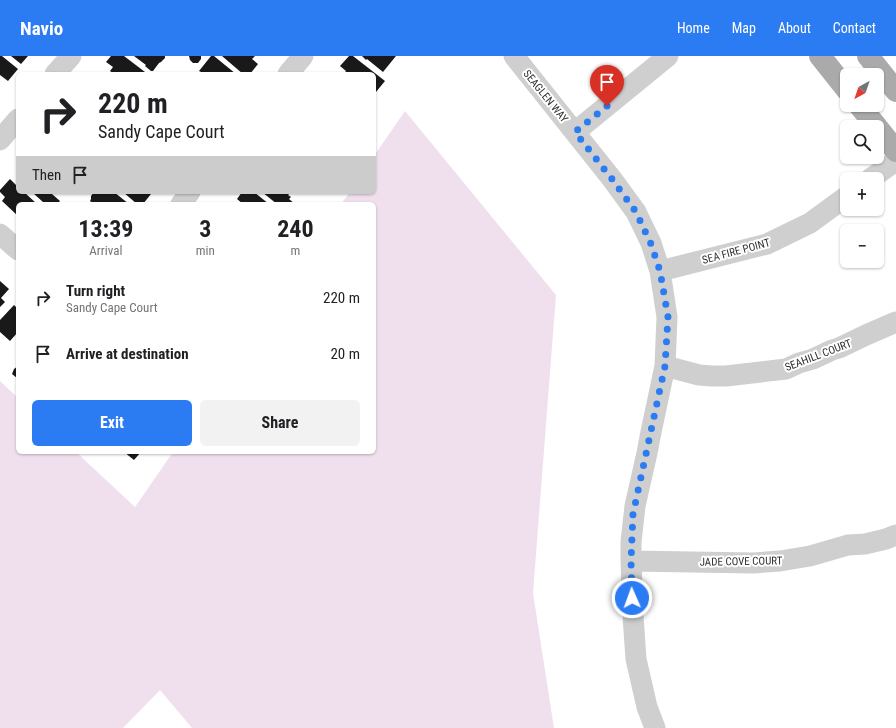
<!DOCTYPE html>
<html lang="en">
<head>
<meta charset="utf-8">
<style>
  :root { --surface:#fff; --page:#f2f2f2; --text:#202124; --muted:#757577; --accent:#2b7cf3 }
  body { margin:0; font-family:"Roboto Condensed",sans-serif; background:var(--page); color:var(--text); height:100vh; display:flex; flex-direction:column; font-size:15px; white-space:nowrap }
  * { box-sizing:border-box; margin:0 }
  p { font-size:13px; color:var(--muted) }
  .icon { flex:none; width:22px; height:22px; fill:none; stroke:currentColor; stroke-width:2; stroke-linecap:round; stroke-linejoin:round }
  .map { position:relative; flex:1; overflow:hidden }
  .details { position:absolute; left:16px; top:146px; width:360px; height:252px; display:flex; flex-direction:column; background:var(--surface); border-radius:6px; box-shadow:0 1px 3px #0004 }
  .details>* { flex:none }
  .guide { position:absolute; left:16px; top:16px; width:360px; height:122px; border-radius:6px; box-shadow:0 1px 3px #0004; background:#fff; color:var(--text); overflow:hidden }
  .needle { width:26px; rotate:220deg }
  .fabs { position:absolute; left:840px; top:12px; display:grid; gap:8px }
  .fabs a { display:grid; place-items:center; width:44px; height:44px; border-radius:6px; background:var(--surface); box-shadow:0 1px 3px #0004; font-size:20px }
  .pin { position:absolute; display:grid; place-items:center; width:34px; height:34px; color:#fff; margin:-41px -17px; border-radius:50% 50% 50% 0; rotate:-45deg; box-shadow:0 0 4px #0007 }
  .pin .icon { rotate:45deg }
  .me { position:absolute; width:44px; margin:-22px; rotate:358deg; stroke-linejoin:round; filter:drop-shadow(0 0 3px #0008) }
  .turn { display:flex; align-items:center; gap:14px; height:84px; padding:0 16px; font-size:18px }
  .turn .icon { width:52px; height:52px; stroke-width:2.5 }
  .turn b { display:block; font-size:28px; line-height:34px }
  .then { display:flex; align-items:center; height:38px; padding:0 16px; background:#0003; gap:8px; font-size:15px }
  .eta { display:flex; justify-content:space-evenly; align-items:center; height:68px; text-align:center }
  .eta b { font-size:24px; font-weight:700; line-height:28px }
  .action { display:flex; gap:8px; margin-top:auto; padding:8px 16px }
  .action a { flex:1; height:46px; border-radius:6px; background:var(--accent); color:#fff; font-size:16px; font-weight:700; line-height:46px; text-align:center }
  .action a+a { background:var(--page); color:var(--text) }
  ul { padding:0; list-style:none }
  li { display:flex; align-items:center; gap:12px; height:56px; padding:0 16px }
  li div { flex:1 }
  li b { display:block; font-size:15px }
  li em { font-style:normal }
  header { display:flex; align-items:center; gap:24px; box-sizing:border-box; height:56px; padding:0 20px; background:var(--accent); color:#fff }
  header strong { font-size:19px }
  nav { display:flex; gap:22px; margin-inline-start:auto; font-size:14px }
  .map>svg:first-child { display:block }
  .green { fill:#f0e0ee }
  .building { fill:#191919 }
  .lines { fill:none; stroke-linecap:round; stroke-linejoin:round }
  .minor { stroke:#cfcfcf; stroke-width:21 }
  .major { stroke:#aaa; stroke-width:22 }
  .route { stroke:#2b7cf3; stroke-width:7; stroke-dasharray:0 12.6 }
  .labels { text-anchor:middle; stroke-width:4; stroke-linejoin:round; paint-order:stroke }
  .street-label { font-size:11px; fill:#323232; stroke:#fff }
</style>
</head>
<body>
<header>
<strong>Navio</strong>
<nav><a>Home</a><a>Map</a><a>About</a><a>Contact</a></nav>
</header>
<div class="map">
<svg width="896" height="672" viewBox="0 0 896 672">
  <rect width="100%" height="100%" fill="#fff"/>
  <path class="green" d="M405,55l151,184 -23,298 21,135h-362l-32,-38 -37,38h-123v-347l18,17v54h58l59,55 38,-55h201v-248h-33l9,-12h24v-36z"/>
  <path class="building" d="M0,0h2l16,13 -10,12 -8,-6z
    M11,0h17l-7,8z
    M111,0h13l21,16 -1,2h-30l-4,-3 3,-4 -7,-5z
    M134,0h31v2l-4,4 -2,1 -6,8h-2l-6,-5 1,-1z
    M189,0h12v3l-3,4h-5l-3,-3z
    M211,0h3l22,18h-35l-1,-1 1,-1 -2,-1z
    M222,0h33l-3,3 6,5 -8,10h-7z
    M349,0h4l32,25 -9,11 -2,-2v-16h-30l2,-3 -6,-5z
    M362,0h34l-13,16 -16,-13 -1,1z
    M10,123l8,8v5h6l13,12h-19v12l-16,-15 3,-4 -5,-5v-2z
    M32,136h21l1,1 -2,1 8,7 -3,3h-10l-2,-2 -1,1z
    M94,136h20l15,12h-35l-4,-3 1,-2v-3z
    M123,136h25l3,2 -8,10h-6z
    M242,136h12l15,12h-26l-6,-5z
    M262,136h29l-3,3 3,2 -2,2 6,5h-18z
    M0,225l9,8 -8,9 4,4 -5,5z
    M14,249l4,4v23l-8,9 -10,-9v-12z
    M18,310v11l-1,1 -5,-4 2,-5z
    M124,396h17l-7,8z"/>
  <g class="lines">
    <path class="minor" d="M514,0l98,123 24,33 15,31 9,28 7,46 -2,49 -14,66 -4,21 -12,53 -4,36v19l2,55 3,43 11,48 8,21
      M55,18l16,-18
      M288,18l15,-18
      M575,76l93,-76
      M0,84l18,-21
      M870,123l26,-18
      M181,148l9,-12
      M0,178l18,16
      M660,215l107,-27 43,-21 37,-27
      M665,310l34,9 13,1h14l60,-7 13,-6 14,-4 19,-9 7,-2 27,-13 30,-13
      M631,505l122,2 27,-2 30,-5 38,-11 17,-1 21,-5 10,-4"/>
    <path class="major" d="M820,0l27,34
      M868,0l28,35
      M859,49l18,22
      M877,71l19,24"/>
  </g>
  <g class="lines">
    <path class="route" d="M607,50l-32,26 37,47 24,33 15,32 9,27 8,46 -3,49 -32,148 -2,47 1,37"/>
  </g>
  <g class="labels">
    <g class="street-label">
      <text transform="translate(546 40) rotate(51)" y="4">SEAGLEN WAY</text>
      <text transform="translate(736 195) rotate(-15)" y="4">SEA FIRE POINT</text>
      <text transform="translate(818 299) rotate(-21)" y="4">SEAHILL COURT</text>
      <text transform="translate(741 505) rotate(-1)" y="4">JADE COVE COURT</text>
    </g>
  </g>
</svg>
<div class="fabs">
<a><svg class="needle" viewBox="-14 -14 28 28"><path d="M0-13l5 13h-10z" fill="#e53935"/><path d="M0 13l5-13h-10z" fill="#757577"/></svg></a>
<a><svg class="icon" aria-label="search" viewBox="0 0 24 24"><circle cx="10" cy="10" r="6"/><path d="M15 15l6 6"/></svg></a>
<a>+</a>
<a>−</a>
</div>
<div class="pin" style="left:607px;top:50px;background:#d93025"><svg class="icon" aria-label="arrive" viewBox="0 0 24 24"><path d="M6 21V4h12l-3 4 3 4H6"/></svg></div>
<svg class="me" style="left:632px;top:542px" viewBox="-20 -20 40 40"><circle r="17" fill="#2b7cf3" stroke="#fff" stroke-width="3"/><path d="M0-11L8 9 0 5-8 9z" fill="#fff"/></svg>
<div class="guide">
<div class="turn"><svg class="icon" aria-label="right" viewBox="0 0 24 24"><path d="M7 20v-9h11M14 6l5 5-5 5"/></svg><div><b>220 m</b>Sandy Cape Court</div></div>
<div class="then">Then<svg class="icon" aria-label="arrive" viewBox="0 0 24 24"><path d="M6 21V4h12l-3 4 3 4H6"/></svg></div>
</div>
<section class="details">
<div class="eta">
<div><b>13:39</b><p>Arrival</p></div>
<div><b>3</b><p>min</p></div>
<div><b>240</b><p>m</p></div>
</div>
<ul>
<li><svg class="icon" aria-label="right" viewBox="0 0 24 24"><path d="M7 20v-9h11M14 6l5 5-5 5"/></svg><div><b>Turn right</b><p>Sandy Cape Court</p></div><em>220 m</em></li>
<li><svg class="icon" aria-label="arrive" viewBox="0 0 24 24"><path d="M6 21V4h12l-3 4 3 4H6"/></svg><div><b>Arrive at destination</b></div><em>20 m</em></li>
</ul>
<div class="action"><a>Exit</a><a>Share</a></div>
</section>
</div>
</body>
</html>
